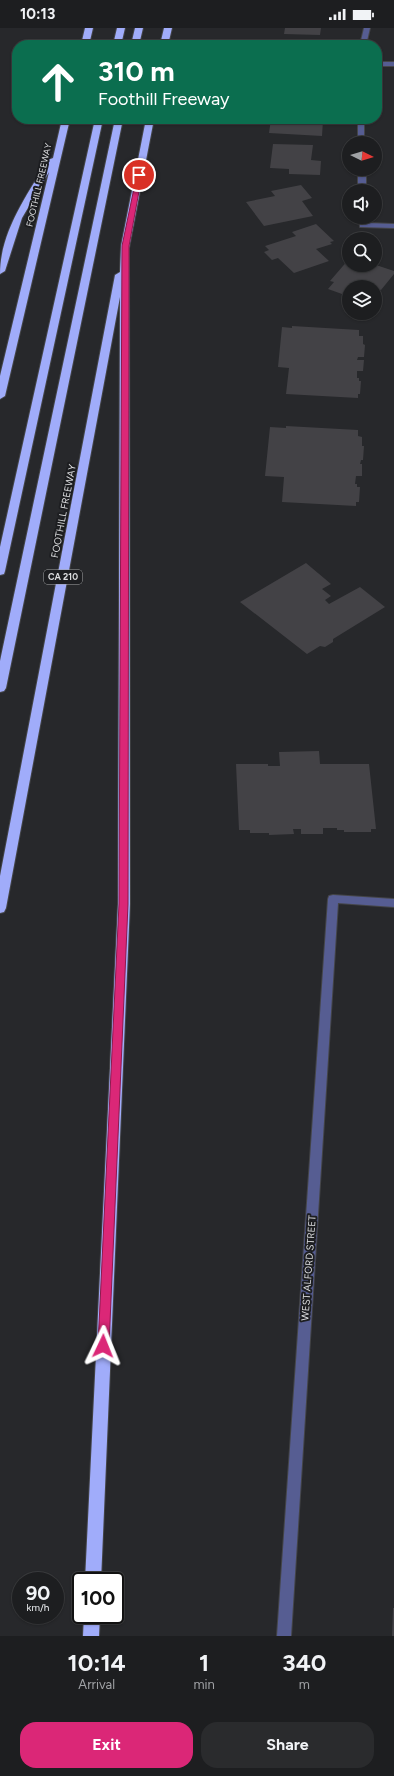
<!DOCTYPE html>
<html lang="en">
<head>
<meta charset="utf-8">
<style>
  :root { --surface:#1d1e20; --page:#2a2b2d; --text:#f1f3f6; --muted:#a0a2a5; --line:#3b3c3e; --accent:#db2777 }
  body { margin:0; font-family:Figtree,sans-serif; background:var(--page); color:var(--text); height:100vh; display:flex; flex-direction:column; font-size:15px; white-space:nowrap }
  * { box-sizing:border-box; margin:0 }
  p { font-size:13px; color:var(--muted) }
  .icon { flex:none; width:22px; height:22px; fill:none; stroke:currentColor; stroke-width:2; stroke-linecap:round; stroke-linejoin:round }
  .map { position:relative; height:1608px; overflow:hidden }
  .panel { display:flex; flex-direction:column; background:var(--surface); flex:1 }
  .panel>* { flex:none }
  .guide { position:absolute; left:12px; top:12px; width:370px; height:84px; border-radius:16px; box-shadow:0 1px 3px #0004,0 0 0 1px var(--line); background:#0b6e4f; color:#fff; overflow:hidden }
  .needle { width:26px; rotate:95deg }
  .buttons { position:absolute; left:342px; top:108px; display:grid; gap:8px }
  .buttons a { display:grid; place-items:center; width:40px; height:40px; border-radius:50%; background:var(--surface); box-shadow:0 1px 3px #0004,0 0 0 1px var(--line); font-size:20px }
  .speed { position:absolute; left:12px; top:1544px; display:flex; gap:8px; font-size:20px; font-weight:700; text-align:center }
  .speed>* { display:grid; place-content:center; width:52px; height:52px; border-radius:50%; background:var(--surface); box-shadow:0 1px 3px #0004,0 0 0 1px var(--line); line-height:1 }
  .speed small { font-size:10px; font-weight:400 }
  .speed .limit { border:2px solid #111; border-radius:6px; background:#fff; color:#111 }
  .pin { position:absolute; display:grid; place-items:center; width:34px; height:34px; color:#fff; margin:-17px; border:2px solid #fff; border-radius:50%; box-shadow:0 1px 4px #0007 }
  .me { position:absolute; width:44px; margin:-22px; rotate:2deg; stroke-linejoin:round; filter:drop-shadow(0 0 3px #0008) }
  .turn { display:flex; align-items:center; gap:14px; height:84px; padding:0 20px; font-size:18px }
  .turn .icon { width:52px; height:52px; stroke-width:2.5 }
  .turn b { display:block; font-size:28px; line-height:34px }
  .eta { display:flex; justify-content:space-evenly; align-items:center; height:68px; text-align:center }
  .eta b { font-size:24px; font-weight:700; line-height:28px }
  .action { display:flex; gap:8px; margin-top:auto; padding:8px 20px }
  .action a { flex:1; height:46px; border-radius:16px; background:var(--accent); color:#fff; font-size:16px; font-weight:700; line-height:46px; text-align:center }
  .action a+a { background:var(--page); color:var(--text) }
  .status { display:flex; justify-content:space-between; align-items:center; height:28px; padding:0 20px; background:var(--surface); direction:ltr }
  .status svg { height:11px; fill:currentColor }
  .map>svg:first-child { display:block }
  .building { fill:#434246 }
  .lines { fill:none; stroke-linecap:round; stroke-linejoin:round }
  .minor-casing { stroke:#444548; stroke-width:2 }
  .motorway-casing { stroke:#444548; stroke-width:2 }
  .minor { fill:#565d92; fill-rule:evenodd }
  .motorway { fill:#a0acfa; fill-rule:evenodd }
  .route { fill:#db2777; stroke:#8e194d }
  .labels { text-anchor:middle; stroke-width:4; stroke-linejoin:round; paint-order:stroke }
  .far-street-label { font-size:9px; fill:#dcdddf; stroke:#1d1e21 }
  .shield { fill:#1d1e21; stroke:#a3a4a6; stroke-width:1 }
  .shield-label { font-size:9px; font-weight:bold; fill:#dcdddf }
  .street-label { font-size:10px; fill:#dcdddf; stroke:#1d1e21 }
</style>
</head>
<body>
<div class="status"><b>10:13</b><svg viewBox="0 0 49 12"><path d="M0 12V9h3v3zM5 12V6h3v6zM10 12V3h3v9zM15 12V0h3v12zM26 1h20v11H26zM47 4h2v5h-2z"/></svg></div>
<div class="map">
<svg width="394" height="1608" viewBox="0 0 394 1608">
  <rect width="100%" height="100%" fill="#27282b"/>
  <path class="building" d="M285,0h36l-1,7 -36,-1z
    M270,12l59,3v2h-59z
    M271,91l52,1 -1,16 -53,-3z
    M273,116l40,1 -2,15 10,1 -1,14 -31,-1v-5l-19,-1z
    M301,157l11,13 -10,3 11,15 -49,10 -18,-24 29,-6 -4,-5z
    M316,196l18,17 -4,1 2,2 -16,5 13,12 -35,12 -16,-15 -6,2 -8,-8 5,-2 -4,-4 31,-10 -4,-4z
    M375,226l7,2 -6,9 18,6v3l-13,16 -3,-1 -3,4v-6h-26v4l-4,-1 -3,4 -14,-5 6,-7 -4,-1 19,-22v6h26z
    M292,298l67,4v6h4v8l2,1 -1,12h-6l-1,3h7l-1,11h-6v7h2v3h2l-1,13h-2v4l-72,-4 3,-26 -11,-1 4,-40 10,1z
    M286,398l72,4v6l4,1v9h2l-1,14h-2l-1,4h2v12h-6l-1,8h2v3h3l-1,15h-3v4l-74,-4 2,-25 -19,-1 5,-49 16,1z
    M306,535l25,21 -9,5 9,7 -6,4 4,4 31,-17 25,20 -52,32v3l-8,5 -5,-1 -13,8 -67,-52z
    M319,723l1,13h49l7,65h-5v3h-27v-2h-7v-2h-14v6h-22v-5h-8l1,5 -25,1v-2h-19v-3h-11l-3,-66h32v2h12l-1,-14z
    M393,1580h1v28h-2z"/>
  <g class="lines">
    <defs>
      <path id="minor" d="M364,0h6l-4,17h-6z
        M377,34h17v4h-17z
        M358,91h6v24h-6z
        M358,141h8v22h-8z
        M359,189h8v6l27,1v4l-34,-1z
        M333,867l61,4v8l-56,-4 -47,733h-14l51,-737 1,-3z"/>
      <path id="motorway" d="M85,0h8l-4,17h-8z
        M117,0h8l-4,17h-8z
        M135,0h8l-4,17h-8z
        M164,0h8l-4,17h-8z
        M62,91h8l-65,277 -5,3v-23l49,-204 -27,46 -17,53 -5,3c0,-42 27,-79 48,-114l5,-2z
        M95,91h8l-98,452 -1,3 -4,1v-28z
        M115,91h8l-117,569 -2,3 -4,1v-31z
        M146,91h8l-25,129 1,656 -29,677h-16l33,-677 2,-607 -114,611 -2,4 -4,1v-37l115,-601 5,-3 1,-26z
        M84,1587h16l-1,21h-16z"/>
    </defs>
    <use href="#minor" class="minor-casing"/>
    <use href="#motorway" class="motorway-casing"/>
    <use href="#minor" class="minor"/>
    <use href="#motorway" class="motorway"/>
  </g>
  <path class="route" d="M137,146l5,1 -13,71 -1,658 -19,442 -2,4 -4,1 -4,-1 -1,-4 21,-442 3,-658z"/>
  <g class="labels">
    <g class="far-street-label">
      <text transform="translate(39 157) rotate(-77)" y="3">FOOTHILL FREEWAY</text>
    </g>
    <rect class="shield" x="44" y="542" width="38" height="14" rx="3"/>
    <g class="shield-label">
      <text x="63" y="552">CA 210</text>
    </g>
    <g class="street-label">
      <text transform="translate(63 483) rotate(-79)" y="4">FOOTHILL FREEWAY</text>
      <text transform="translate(308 1240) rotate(-86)" y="4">WEST ALFORD STREET</text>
    </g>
  </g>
</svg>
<div class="buttons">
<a><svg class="needle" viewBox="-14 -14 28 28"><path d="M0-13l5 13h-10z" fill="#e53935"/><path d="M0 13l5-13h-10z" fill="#a0a2a5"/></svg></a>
<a><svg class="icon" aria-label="sound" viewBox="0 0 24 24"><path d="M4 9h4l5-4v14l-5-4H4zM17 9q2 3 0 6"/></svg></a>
<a><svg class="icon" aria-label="search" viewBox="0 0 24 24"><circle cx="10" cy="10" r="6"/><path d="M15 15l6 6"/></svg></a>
<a><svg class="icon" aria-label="layers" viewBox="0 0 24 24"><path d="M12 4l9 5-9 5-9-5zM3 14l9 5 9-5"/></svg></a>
</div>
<div class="speed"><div>90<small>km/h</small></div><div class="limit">100</div></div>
<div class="pin" style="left:139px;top:147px;background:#d93025"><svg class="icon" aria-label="arrive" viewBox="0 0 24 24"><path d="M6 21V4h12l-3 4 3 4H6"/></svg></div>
<svg class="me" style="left:103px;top:1318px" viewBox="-20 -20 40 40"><path d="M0-17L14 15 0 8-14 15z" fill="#db2777" stroke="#fff" stroke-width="4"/></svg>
<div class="guide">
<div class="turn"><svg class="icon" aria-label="ahead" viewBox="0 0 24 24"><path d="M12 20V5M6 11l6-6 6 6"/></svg><div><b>310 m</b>Foothill Freeway</div></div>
</div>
</div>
<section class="panel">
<div class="eta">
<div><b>10:14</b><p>Arrival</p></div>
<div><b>1</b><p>min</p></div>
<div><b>340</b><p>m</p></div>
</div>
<div class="action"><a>Exit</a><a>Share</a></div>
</section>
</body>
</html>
